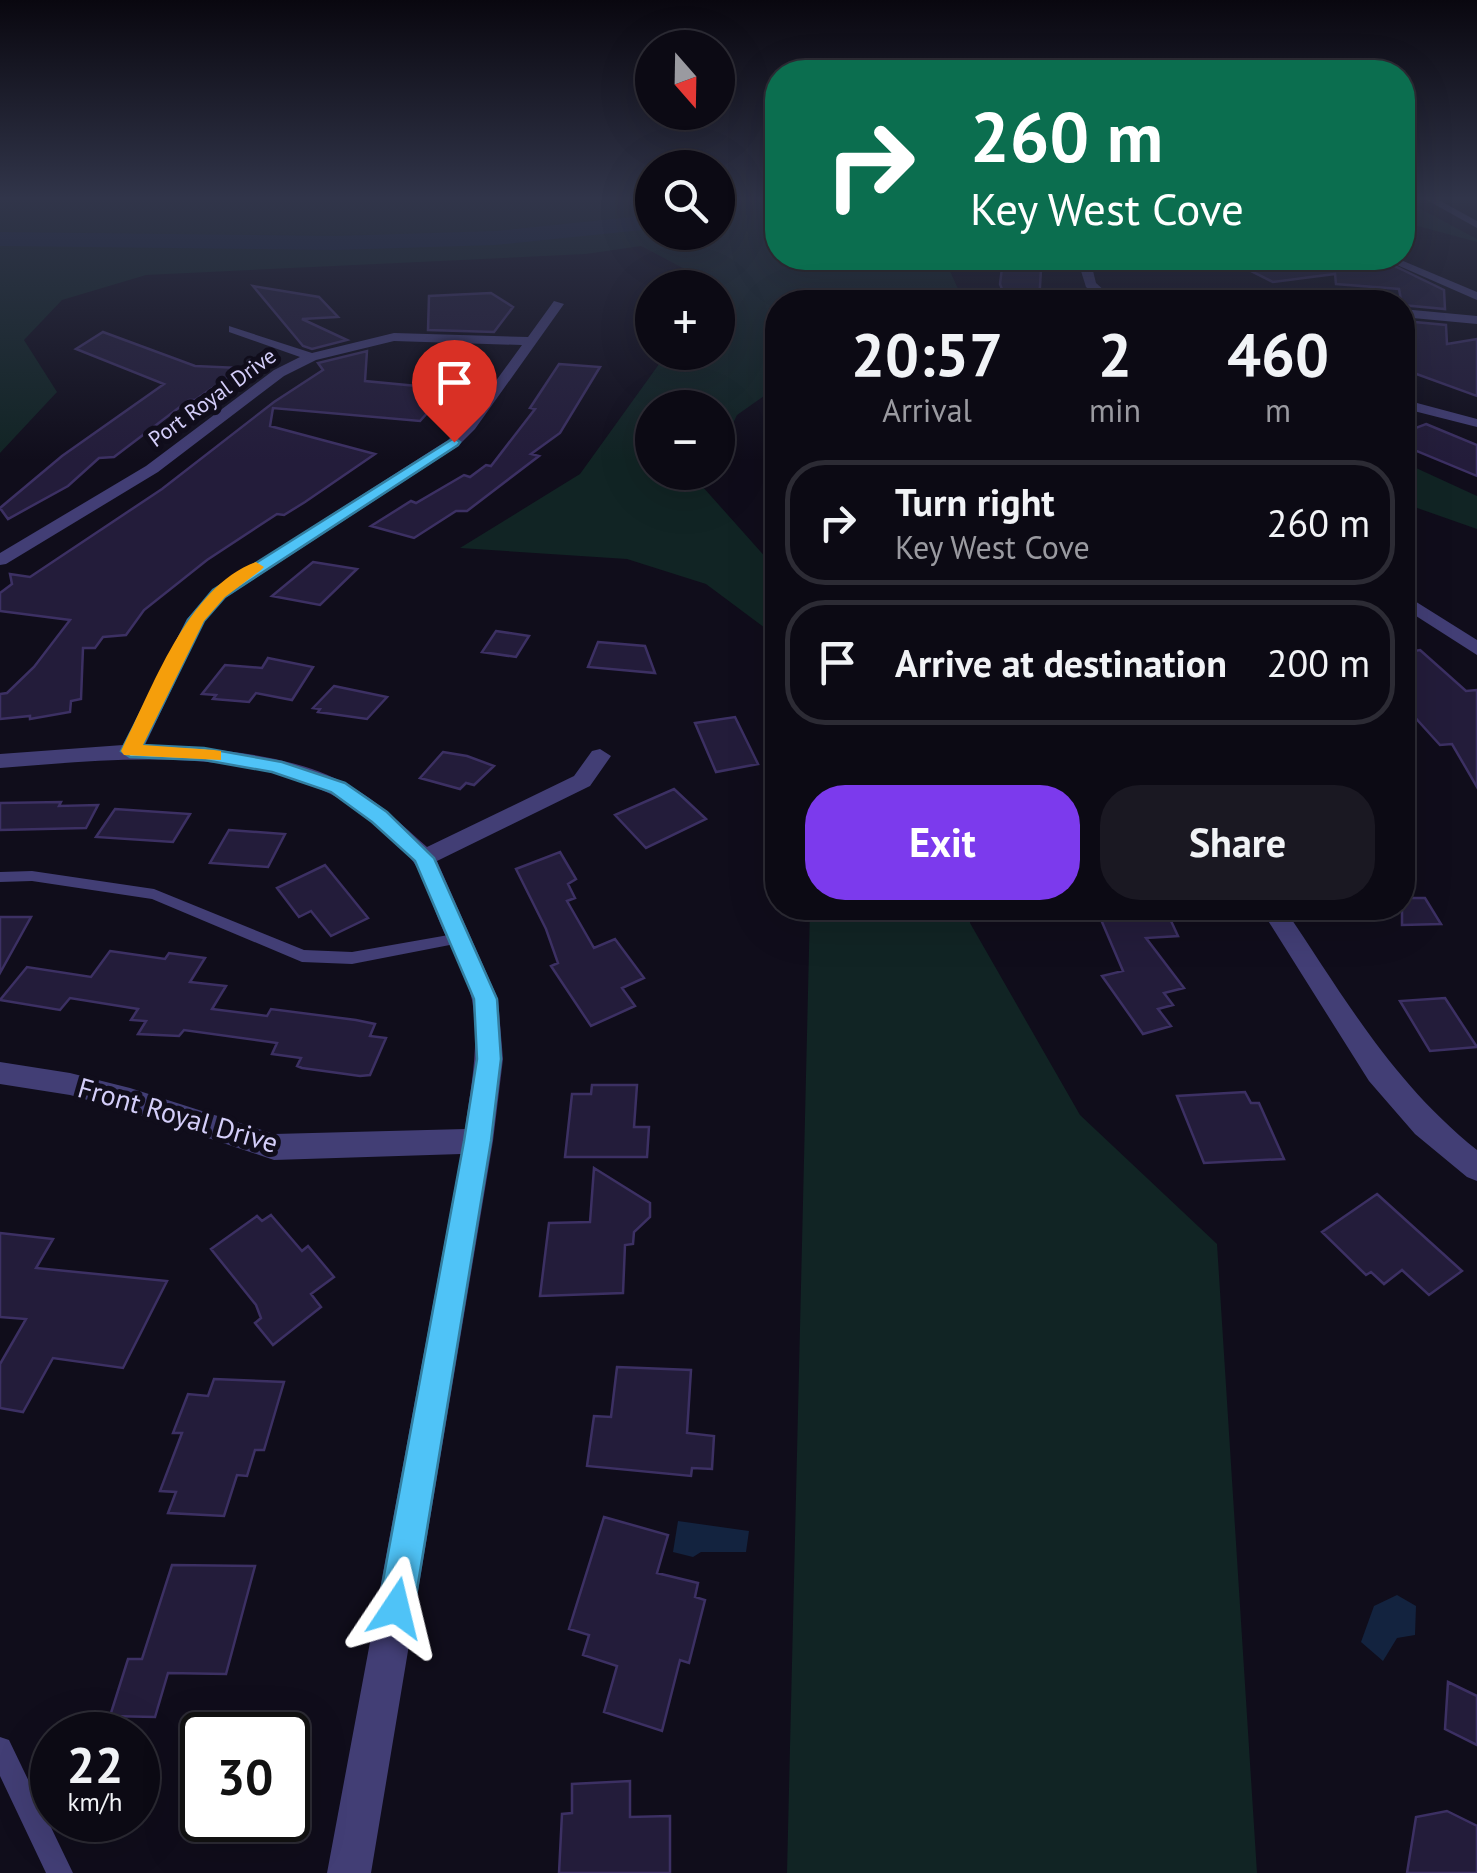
<!DOCTYPE html>
<html lang="en">
<head>
<meta charset="utf-8">
<style>
  :root { --surface:#0c0a14; --page:#1a1822; --text:#f1f3f6; --muted:#9a9aa0; --line:#2c2b34; --accent:#7c3aed }
  body { margin:0; font-family:"PT Sans",sans-serif; background:var(--page); color:var(--text); height:100vh; display:flex; flex-direction:column; font-size:38px; white-space:nowrap }
  * { box-sizing:border-box; margin:0 }
  p { font-size:32px; color:var(--muted) }
  .icon { flex:none; width:55px; height:55px; fill:none; stroke:currentColor; stroke-width:2; stroke-linecap:round; stroke-linejoin:round }
  .map { position:relative; flex:1; overflow:hidden }
  .side { position:absolute; left:765px; top:290px; width:650px; height:630px; display:flex; flex-direction:column; background:var(--surface); border-radius:40px; box-shadow:0 10px 40px #0002,0 0 0 2px var(--line) }
  .side>* { flex:none }
  .banner { position:absolute; left:765px; top:60px; width:650px; height:210px; border-radius:40px; box-shadow:0 10px 40px #0002,0 0 0 2px var(--line); background:#0b6e4f; color:#fff; overflow:hidden }
  .needle { width:65px; rotate:160deg }
  .buttons { position:absolute; left:635px; top:30px; display:grid; gap:20px }
  .buttons a { display:grid; place-items:center; width:100px; height:100px; border-radius:50%; background:var(--surface); box-shadow:0 10px 40px #0002,0 0 0 2px var(--line); font-size:50px }
  .speed { position:absolute; left:30px; top:1712px; display:flex; gap:20px; font-size:50px; font-weight:700; text-align:center }
  .speed>* { display:grid; place-content:center; width:130px; height:130px; border-radius:50%; background:var(--surface); box-shadow:0 10px 40px #0002,0 0 0 2px var(--line); line-height:1 }
  .speed small { font-size:25px; font-weight:400 }
  .speed .limit { border:5px solid #111; border-radius:15px; background:#fff; color:#111 }
  .pin { position:absolute; display:grid; place-items:center; width:85px; height:85px; color:#fff; margin:-102px -42px; border-radius:50% 50% 50% 0; rotate:-45deg; box-shadow:0 0 10px #0007 }
  .pin .icon { rotate:45deg }
  .me { position:absolute; width:110px; margin:-55px; rotate:10deg; stroke-linejoin:round; filter:drop-shadow(0 0 8px #0008) }
  .turn { display:flex; align-items:center; gap:35px; height:210px; padding:0 40px; font-size:45px }
  .turn .icon { width:130px; height:130px; stroke-width:2.5 }
  .turn b { display:block; font-size:70px; line-height:85px }
  .eta { display:flex; justify-content:space-evenly; align-items:center; height:170px; text-align:center }
  .eta b { font-size:60px; font-weight:700; line-height:70px }
  .cta { display:flex; gap:20px; margin-top:auto; padding:20px 40px }
  .cta a { flex:1; height:115px; border-radius:40px; background:var(--accent); color:#fff; font-size:40px; font-weight:700; line-height:115px; text-align:center }
  .cta a+a { background:var(--page); color:var(--text) }
  ul { padding:0; list-style:none }
  li { display:flex; align-items:center; gap:30px; height:125px; margin:0 20px 15px; padding:0 20px; border:5px solid var(--line); border-radius:40px }
  li div { flex:1 }
  li b { display:block; font-size:38px }
  li em { font-style:normal }
  .map>svg:first-child { display:block }
  .green { fill:#112424 }
  .water { fill:#13233f }
  .lines { fill:none; stroke-linecap:round; stroke-linejoin:round }
  .river { fill:#13233f; fill-rule:evenodd }
  .building { fill:#231c3a; stroke:#3c3063; stroke-width:2.5 }
  .service { fill:#423e75; fill-rule:evenodd }
  .minor { fill:#423e75; fill-rule:evenodd }
  .tertiary { fill:#423e75; fill-rule:evenodd }
  .route { fill:#4fc3f7; stroke:#337fa1; stroke-width:2.5 }
  .slow { fill:#f59e0b }
  .labels { text-anchor:middle; stroke-width:10; stroke-linejoin:round; paint-order:stroke }
  .far-street-label { font-size:22px; fill:#d4cef9; stroke:#100d1b }
  .street-label { font-size:28px; fill:#d4cef9; stroke:#100d1b }
</style>
</head>
<body>
<div class="map">
<svg width="1477" height="1873" viewBox="0 0 1477 1873">
  <rect width="100%" height="100%" fill="#100d1b"/>
  <path class="green" d="M0,199h652v33h66v-33h59l1,59h166l15,33 14,11h-195l-1,85 -40,28 -19,39v-46h-66v64l56,1 -6,13 75,84v67l-71,-53 -79,-25 -167,-11 120,-74 87,-121 51,-1 -3,-67 -74,-39 -55,8 -440,21 -84,25 -38,40 33,52 -57,61z
    M1402,199l75,40v3l-74,-20z
    M1403,462l74,34v33l-74,-26z
    M810,908h160v15l110,192 137,129 40,629h-470z"/>
  <path class="water" d="M678,1521l71,10 -3,21h-45l-8,5 -20,-5z
    M1397,1595l19,11 -1,29 -18,3 -14,23 -22,-19 13,-36z"/>
  <g class="lines">
    <path class="river" d="M718,199h17l-17,10z
      M652,215v14l-156,16 -161,5 -335,-4v-14l335,4 161,-5z"/>
  </g>
  <path class="building" d="M1225,258h153l66,32 1,19 -43,-4 -3,-16 -63,-5 -1,-10 -62,8z
    M1002,268l39,2 -2,32h-32l-7,-18z
    M253,286l66,11 19,20 -36,2 45,21 -35,9 -9,-3z
    M491,293l22,14 -19,25 -66,-2 1,-34z
    M1404,321l42,4 1,19 30,-5v57l-66,-24z
    M103,332l92,34 46,2 -46,32h-6l-75,57 -15,1 -31,28 -60,33 -8,-11 62,-52 102,-72 -88,-35z
    M367,351l-2,30 84,8 -29,32 -147,-13 -3,18 105,28 -70,48 -21,13 -7,-1 -70,46 -63,50 -18,25 -23,2 -8,11h-12l-2,51 -10,2 -1,11 -40,7v-3l-30,3v-25l7,-1 27,-26 36,-47 -70,-9v-18l12,-9 -2,-10 20,3 132,-88 112,-87 49,-32 -5,-7z
    M559,364l41,3 -40,66 -29,21 8,2 -72,55h-11l-42,27 -43,-12 40,-25 5,2 48,-28 6,2 16,-12 5,1 44,-57 -5,-1z
    M1426,424l51,21v31l-75,-31v-12z
    M313,562l44,7 -37,36 -48,-9z
    M496,631l33,5 -13,21 -34,-5z
    M598,642l47,4 10,27 -67,-6z
    M1420,650l46,41 11,-1v97l-25,-43 -12,1 -38,-42v-50z
    M268,658l45,9 -21,33 -36,-7 -7,9 -36,-3 3,-4 -14,-1 23,-29 37,3z
    M334,686l53,11 -20,22 -49,-7 2,-3 -7,-1z
    M735,717l23,47 -42,8 -21,-49z
    M443,752l24,4 27,10 -20,19 -8,-2 -6,6 -40,-11z
    M674,789l32,30 -60,29 -31,-33z
    M61,802l-2,4 39,-1 -12,23 -86,2v-27z
    M115,809l75,5 -17,28 -77,-5z
    M229,830l56,4 -17,33 -58,-4z
    M560,852l16,27 -8,5 7,14 -8,3 27,47 21,-9 29,39 -22,10 13,18 -44,20 -40,-60 7,-3 -12,-34 -30,-60z
    M325,865l43,53 -37,18 -20,-25 -12,6 -22,-29z
    M1402,898h23l16,26 -39,1z
    M1096,908h69l13,28 -32,2 38,50 -20,5 9,12 -15,4 13,17 -28,8 -41,-58 21,-5z
    M0,917h31l-31,56z
    M110,951l55,8 4,-6 36,5 -15,24 36,4 -14,23 55,7 4,-7 85,11 19,4 -5,12 16,2 -16,37 -10,1 -58,-8 -5,-2 4,-8 -29,-4 5,-11 -93,-13 -5,6 -41,-2 8,-13 -15,-1 7,-11 -68,-11 -10,12 -60,-10 27,-33 64,10z
    M1445,998l32,49 -47,4 -30,-50z
    M592,1085h45l-3,42h15l-2,30h-82l7,-63h19z
    M1245,1092l6,11h8l25,56 -80,4 -27,-67z
    M594,1168l56,35v14l-16,15 -1,12 -8,1 -2,48 -83,3 9,-73 41,-1z
    M1377,1194l85,77 -33,24 -27,-25 -18,14 -13,-12 -5,3 -44,-43z
    M271,1215l31,36 6,-5 26,31 -23,17 10,13 -48,38 -18,-22 6,-5 -5,-13 -45,-56 46,-33 5,5z
    M0,1233l53,6 -17,29 131,13 -44,87 -70,-10 -30,54 -23,-4v-44l26,-45 -26,-2z
    M617,1367l74,3 -4,63 27,3 -2,33 -20,-1 -1,8 -104,-10 7,-50 17,1z
    M214,1379l70,3 -20,68h-9l-8,26 -10,-1 -13,41 -56,-3 8,-21 -16,-1 22,-58h-9l15,-39 20,2z
    M604,1517l64,18 -11,38 41,10 -3,14 10,3 -16,63 -9,-3 -18,71 -58,-19 13,-46 -34,-11 6,-20 -20,-6z
    M172,1565l83,1 -29,108 -58,-1 -13,44 -45,-1 18,-57h14z
    M1448,1682l29,14v49l-32,-16z
    M630,1781v36l40,-1v57h-111l3,-59 10,-1v-29z
    M1447,1811l30,15v47h-70l9,-56z"/>
  <g class="lines">
    <path class="service" d="M32,871l122,18 150,61 48,2 108,-19 8,5 -8,5 -108,21 -50,-2 -150,-63 -120,-18 -32,1v-10z
      M0,1737l9,3 64,133h-27l-46,-97z"/>
    <path class="minor" d="M1093,258h12l-12,13 3,12 21,19h-13l-18,-15 -5,-16z
      M1381,258h15l81,34v8z
      M554,301l10,3 -89,125 -17,17 -233,152 -21,23 -59,124c63,3 147,8 203,40 30,16 54,40 79,62l147,-71 18,-25 8,-2 11,7 -21,30 -153,75 61,138 5,60 -10,82 -122,732h-44l134,-719 -187,6 -144,-48 -60,-17 -70,-11v-22l70,11 60,15 144,46 191,-5c6,-42 15,-86 7,-129 -5,-25 -22,-53 -32,-77 -8,-19 -15,-46 -28,-63 -98,-124 -273,-103 -412,-92v-14l123,-9 64,-126 26,-29 235,-150 17,-17 57,-78 -128,-4 -78,19 -32,16 -126,96 -152,92 -6,1v-12l146,-87 128,-96 26,-13 -71,-25v-6l83,27 82,-20 134,4z
      M1402,309l75,7v8l-75,-7z
      M1402,399l75,20v8l-75,-19z
      M1402,593l75,47v15l-75,-48z
      M1260,908h24c61,90 107,173 193,242v31l-10,-4 -52,-43 -46,-53z"/>
    <path class="tertiary" d="M1425,199h12l40,22v7z"/>
  </g>
  <linearGradient id="sky" x2="0" y2="1"><stop stop-color="#09070f"/><stop offset="0.43" stop-color="#31354a"/><stop offset="1" stop-color="#31354a" stop-opacity="0"/></linearGradient>
  <rect width="1477" height="461" fill="url(#sky)"/>
  <path class="route" d="M454,438l6,4 -2,3 -233,152 -21,24 -61,124 61,3 78,14 63,21 42,29 47,46 63,141 4,60 -10,82 -77,467 -6,12 -12,5 -12,-5 -6,-12 86,-467 13,-82 -3,-60 -59,-138 -43,-39 -41,-30 -59,-20 -68,-12 -74,-3 -9,-6 67,-131 25,-30z"/>
  <path class="slow" d="M256,562l8,5 -3,3 -36,27 -21,24 -61,124 71,5 7,1v9l-97,-5 -3,-4c31,-61 66,-164 135,-189z"/>
  <g class="labels">
    <g class="far-street-label">
      <text transform="translate(212 397) rotate(-36)" y="8">Port Royal Drive</text>
    </g>
    <g class="street-label">
      <text transform="translate(178 1115) rotate(16)" y="10">Front Royal Drive</text>
    </g>
  </g>
</svg>
<div class="buttons">
<a><svg class="needle" viewBox="-14 -14 28 28"><path d="M0-13l5 13h-10z" fill="#e53935"/><path d="M0 13l5-13h-10z" fill="#9a9aa0"/></svg></a>
<a><svg class="icon" aria-label="search" viewBox="0 0 24 24"><circle cx="10" cy="10" r="6"/><path d="M15 15l6 6"/></svg></a>
<a>+</a>
<a>−</a>
</div>
<div class="speed"><div>22<small>km/h</small></div><div class="limit">30</div></div>
<div class="pin" style="left:454px;top:442px;background:#d93025"><svg class="icon" aria-label="arrive" viewBox="0 0 24 24"><path d="M6 21V4h12l-3 4 3 4H6"/></svg></div>
<svg class="me" style="left:396px;top:1608px" viewBox="-20 -20 40 40"><path d="M0-17L14 15 0 8-14 15z" fill="#4fc3f7" stroke="#fff" stroke-width="4"/></svg>
<div class="banner">
<div class="turn"><svg class="icon" aria-label="right" viewBox="0 0 24 24"><path d="M7 20v-9h11M14 6l5 5-5 5"/></svg><div><b>260 m</b>Key West Cove</div></div>
</div>
<section class="side">
<div class="eta">
<div><b>20:57</b><p>Arrival</p></div>
<div><b>2</b><p>min</p></div>
<div><b>460</b><p>m</p></div>
</div>
<ul>
<li><svg class="icon" aria-label="right" viewBox="0 0 24 24"><path d="M7 20v-9h11M14 6l5 5-5 5"/></svg><div><b>Turn right</b><p>Key West Cove</p></div><em>260 m</em></li>
<li><svg class="icon" aria-label="arrive" viewBox="0 0 24 24"><path d="M6 21V4h12l-3 4 3 4H6"/></svg><div><b>Arrive at destination</b></div><em>200 m</em></li>
</ul>
<div class="cta"><a>Exit</a><a>Share</a></div>
</section>
</div>
</body>
</html>
